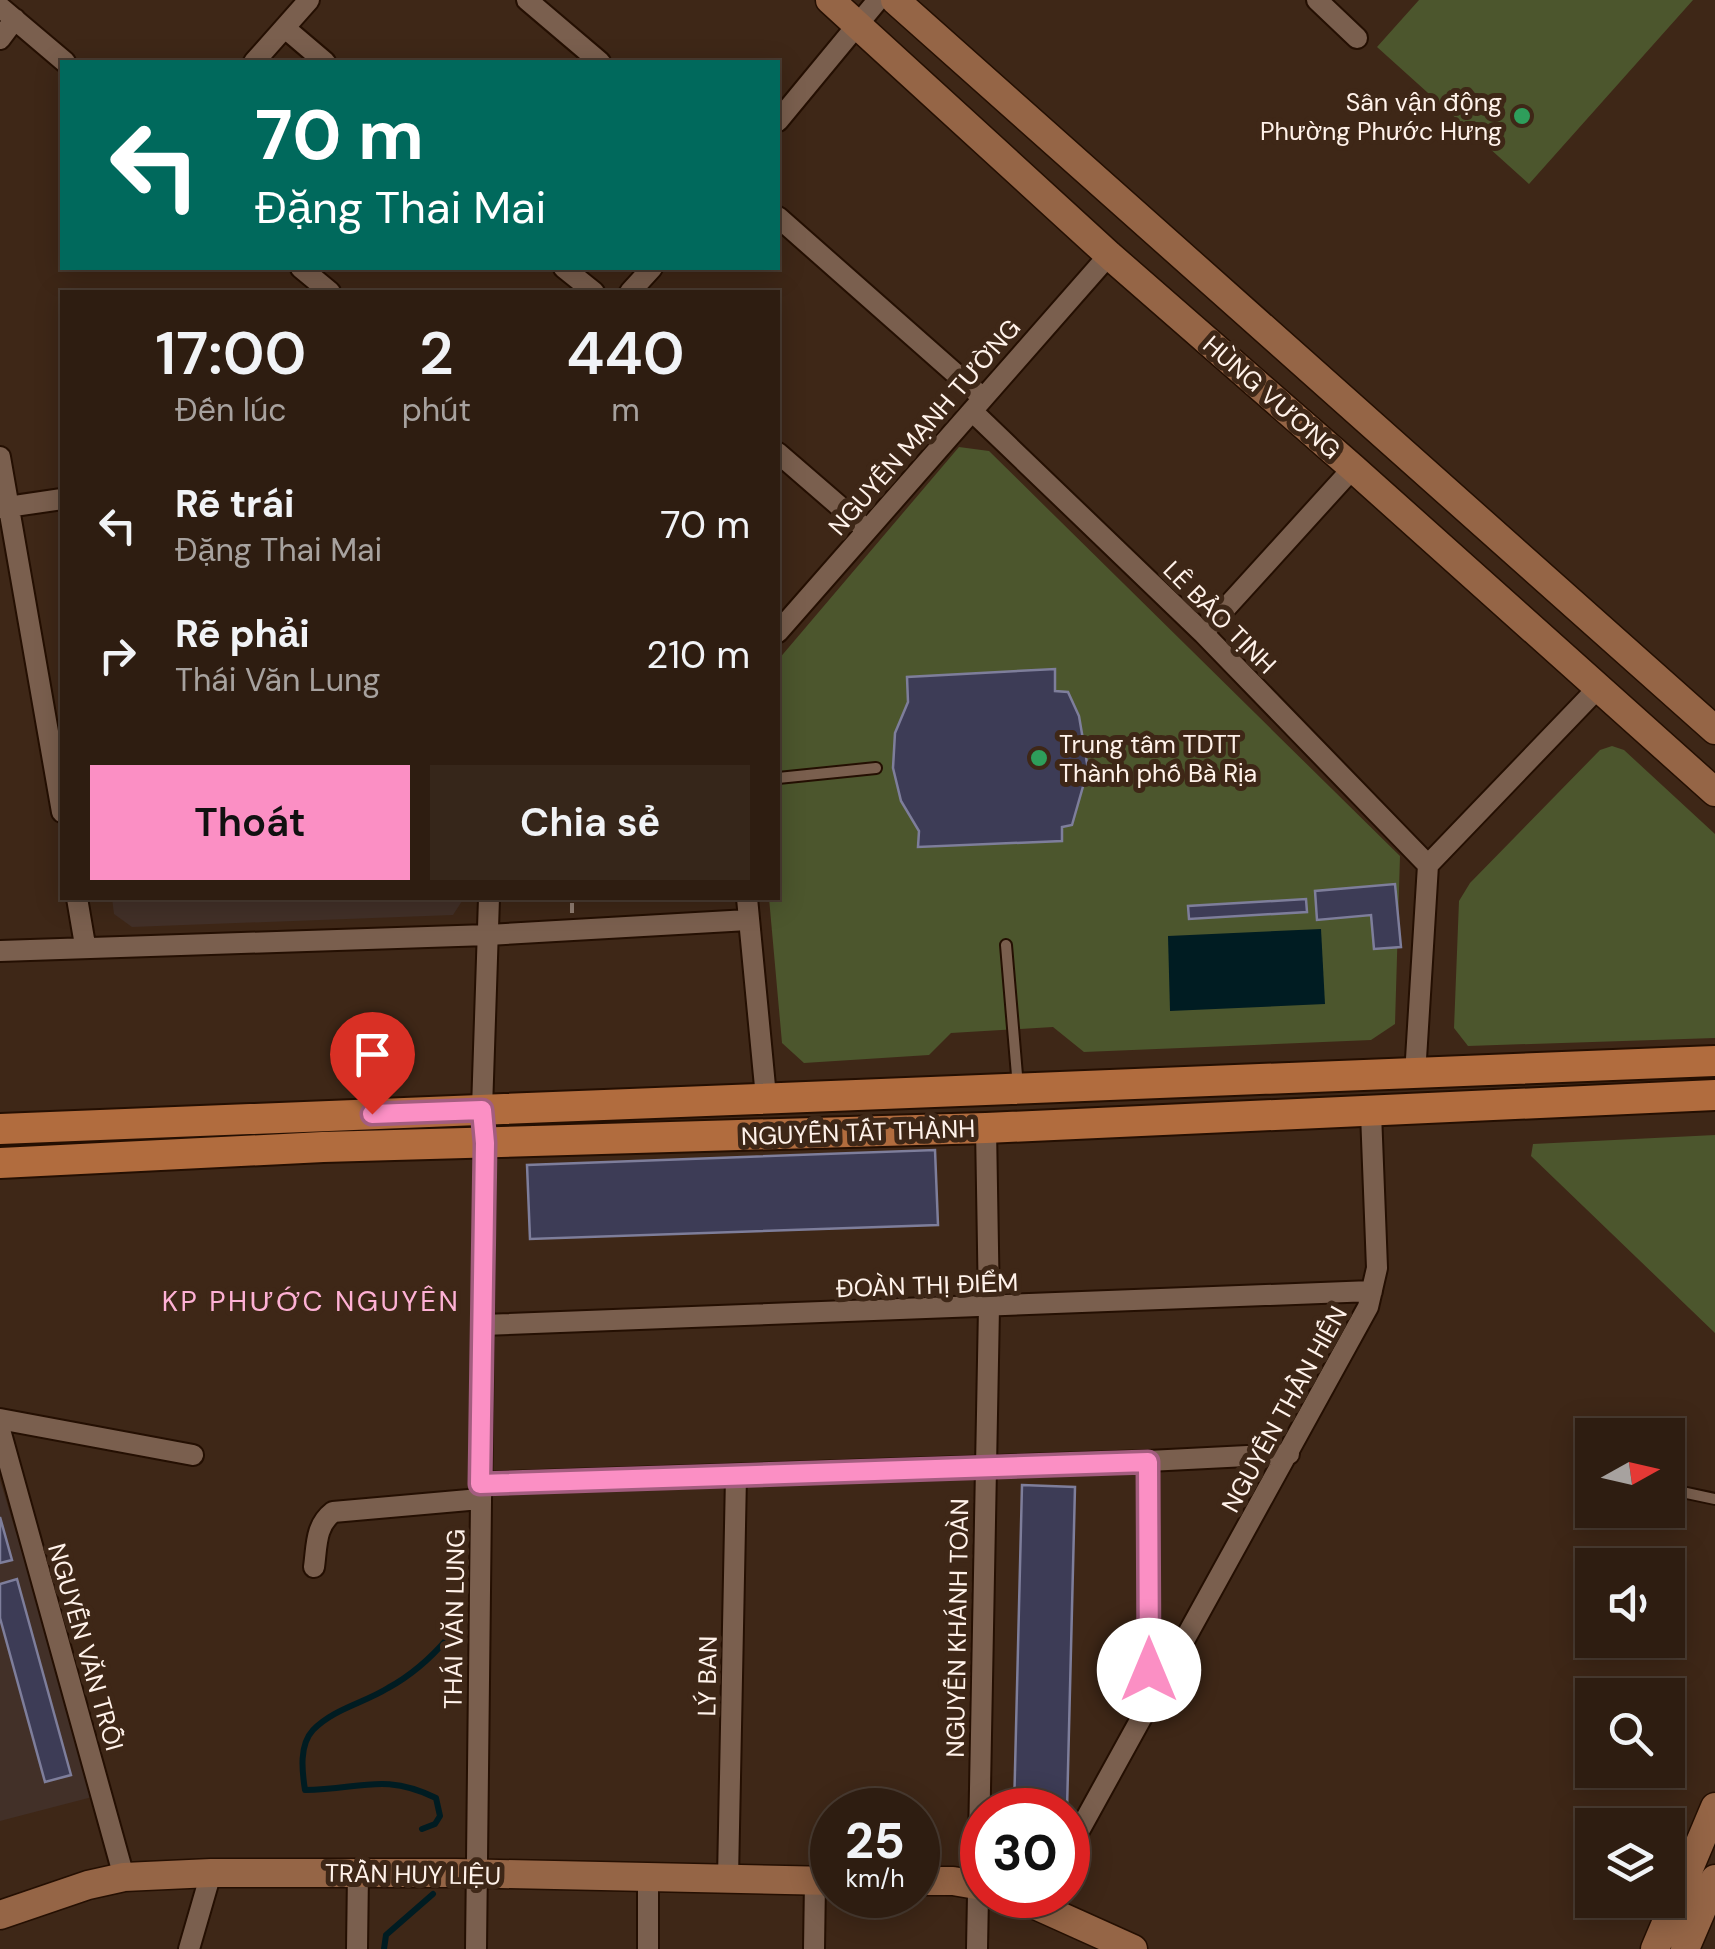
<!DOCTYPE html>
<html lang="vi">
<head>
<meta charset="utf-8">
<style>
  :root { --surface:#2e1d11; --page:#36261a; --text:#f1f3f6; --muted:#a7a29f; --line:#493b31; --accent:#fb8fc4 }
  body { margin:0; font-family:"DM Sans",sans-serif; background:var(--page); color:var(--text); height:100vh; display:flex; flex-direction:column; font-size:38px; white-space:nowrap }
  * { box-sizing:border-box; margin:0 }
  p { font-size:32px; color:var(--muted) }
  .icon { flex:none; width:55px; height:55px; fill:none; stroke:currentColor; stroke-width:2; stroke-linecap:round; stroke-linejoin:round }
  .map { position:relative; flex:1; overflow:hidden }
  .sheet { position:absolute; left:60px; top:290px; width:720px; height:610px; display:flex; flex-direction:column; background:var(--surface); border-radius:0px; box-shadow:0 5px 25px #0003,0 0 0 2px var(--line) }
  .sheet>* { flex:none }
  .banner { position:absolute; left:60px; top:60px; width:720px; height:210px; border-radius:0px; box-shadow:0 5px 25px #0003,0 0 0 2px var(--line); background:#00695c; color:#fff; overflow:hidden }
  .needle { width:65px; rotate:82deg }
  .tools { position:absolute; left:1575px; top:1418px; display:grid; gap:20px }
  .tools a { display:grid; place-items:center; width:110px; height:110px; border-radius:0px; background:var(--surface); box-shadow:0 5px 25px #0003,0 0 0 2px var(--line); font-size:50px }
  .speed { position:absolute; left:810px; top:1788px; display:flex; gap:20px; font-size:50px; font-weight:700; text-align:center }
  .speed>* { display:grid; place-content:center; width:130px; height:130px; border-radius:50%; background:var(--surface); box-shadow:0 5px 25px #0003,0 0 0 2px var(--line); line-height:1 }
  .speed small { font-size:25px; font-weight:400 }
  .speed .limit { border:15px solid #d22; background:#fff; color:#111 }
  .pin { position:absolute; display:grid; place-items:center; width:85px; height:85px; color:#fff; margin:-102px -42px; border-radius:50% 50% 50% 0; rotate:-45deg; box-shadow:0 0 10px #0007 }
  .pin .icon { rotate:45deg }
  .me { position:absolute; width:110px; margin:-55px; rotate:0deg; stroke-linejoin:round; filter:drop-shadow(0 0 8px #0008) }
  .turn { display:flex; align-items:center; gap:35px; height:210px; padding:0 30px; font-size:45px }
  .turn .icon { width:130px; height:130px; stroke-width:2.5 }
  .turn b { display:block; font-size:70px; line-height:85px }
  .eta { display:flex; justify-content:space-evenly; align-items:center; height:170px; text-align:center }
  .eta b { font-size:60px; font-weight:600; line-height:70px }
  .action { display:flex; gap:20px; margin-top:auto; padding:20px 30px }
  .action a { flex:1; height:115px; border-radius:0px; background:var(--accent); color:#111; font-size:40px; font-weight:600; line-height:115px; text-align:center }
  .action a+a { background:var(--page); color:var(--text) }
  ul { padding:0; list-style:none }
  li { display:flex; align-items:center; gap:30px; height:130px; padding:0 30px }
  li div { flex:1 }
  li b { display:block; font-size:38px }
  li em { font-style:normal }
  .map>svg:first-child { display:block }
  .education { fill:#423028 }
  .green { fill:#4c562d }
  .water { fill:#001c22 }
  .lines { fill:none; stroke-linecap:round; stroke-linejoin:round }
  .stream { stroke:#001c22; stroke-width:6 }
  .building { fill:#3d3c56; stroke:#7e7e9b; stroke-width:2.5 }
  .lane-casing { stroke:#240f02; stroke-width:14 }
  .street-casing { stroke:#240f02; stroke-width:24 }
  .secondary-casing { stroke:#240f02; stroke-width:31 }
  .primary-casing { stroke:#240f02; stroke-width:34 }
  .path { stroke:#907d71; stroke-width:4; stroke-dasharray:10 5; stroke-linecap:butt }
  .lane { stroke:#7a5f4e; stroke-width:10 }
  .street { stroke:#7a5f4e; stroke-width:20 }
  .secondary { stroke:#956546; stroke-width:28 }
  .primary { stroke:#b16c3e; stroke-width:30 }
  .route-casing { stroke:#a35d7f; stroke-width:25 }
  .route { stroke:#fb8fc4; stroke-width:18 }
  .leisure-dot { fill:#2e9e5b; stroke:#3e2717; stroke-width:4 }
  .labels { text-anchor:middle; stroke-width:10; stroke-linejoin:round; paint-order:stroke }
  .poi-label { font-size:25px; fill:#fff2ea; stroke:#3e2717; text-anchor:end }
  .street-label { font-size:25px; fill:#fff2ea; stroke:#3e2717 }
  .neighbourhood-label { font-size:28px; letter-spacing:2.5px; fill:#feb1d5; stroke:#3e2717 }
</style>
</head>
<body>
<div class="map">
<svg width="1715" height="1949" viewBox="0 0 1715 1949">
  <rect width="100%" height="100%" fill="#3e2717"/>
  <path class="education" d="M112,898h352l-11,17 -321,12 -18,-13z
    M0,1480l96,316 -96,25z"/>
  <path class="green" d="M1419,0h274l-164,184 -152,-137z
    M959,447l30,4 411,405 -5,168 -24,16 -287,12 -31,-25 -102,6 -22,22 -125,8 -22,-20 -13,-145h9v-238z
    M1612,746l12,4 91,84v204l-247,8 -14,-18 5,-127 11,-18 130,-133z
    M1715,1135v198l-184,-177 2,-12z"/>
  <path class="water" d="M1321,929l4,75 -155,7 -2,-75z"/>
  <g class="lines">
    <path class="stream" d="M422,1829l13,-5 5,-8 -4,-18c-53,-26 -77,-8 -131,-8 -3,-19 -6,-45 8,-60 20,-21 51,-27 75,-42 24,-13 42,-29 60,-50
      M384,1949l2,-14 47,-41"/>
  </g>
  <path class="building" d="M1055,669v22l13,1 11,24 9,53 -16,56 -10,2v14l-144,6 1,-16 -18,-30 -8,-33 2,-35 13,-31 -1,-25z
    M1395,884l6,63 -27,2 -3,-34 -54,5 -2,-29z
    M1306,899l1,13 -118,7 -1,-13z
    M935,1150l3,75 -408,14 -3,-74z
    M1022,1485l53,2 -8,323h-53z
    M0,1517l12,43 -12,3z
    M17,1579l54,196 -26,7 -45,-164v-34z"/>
  <g class="lines">
    <defs>
      <path id="lane" d="M778,778l98,-10
        M1006,945l12,142
        M1668,1489l47,10"/>
      <path id="street" d="M527,0l73,62
        M1317,0l40,38
        M0,7l65,55
        M285,28l40,34
        M0,39l15,-20
        M254,62l55,-62
        M778,121l100,-121
        M778,217l205,181
        M301,268l29,24
        M564,268l30,24
        M630,292l22,-24
        M972,411l231,222 225,232
        M778,453l89,77
        M0,457l62,355
        M0,508l62,-9
        M778,632l331,-377
        M1203,633l150,-165
        M77,898l8,47
        M747,898l19,199
        M0,951l488,-16 260,-15
        M1415,1075l13,-210 170,-177
        M483,1325l889,-34
        M0,1419l193,36
        M0,1430l124,447
        M1148,1461l1,243
        M480,1483l668,-22 141,-7
        M314,1567c3,-21 1,-41 19,-55l147,-13
        M1068,1851l300,-544 9,-39 -6,-155
        M728,1878l8,-402
        M189,1949l22,-76
        M357,1949l1,-76
        M476,1949l9,-806 -3,-34 7,-211
        M648,1949v-71
        M814,1949l1,-68
        M977,1949l12,-642 -3,-179"/>
      <path id="secondary" d="M830,0l279,255 244,213 362,324
        M895,0l820,730
        M918,1881h35l29,5
        M1013,1895l120,54
        M0,1915l88,-30 36,-8 87,-4h245l376,8
        M1655,1949l60,-142
        M1685,1949l30,-70"/>
      <path id="primary" d="M0,1129l1715,-68
        M0,1163l323,-16 663,-19 729,-33"/>
    </defs>
    <use href="#lane" class="lane-casing"/>
    <use href="#street" class="street-casing"/>
    <use href="#secondary" class="secondary-casing"/>
    <use href="#primary" class="primary-casing"/>
    <path class="path" d="M572,913v-15"/>
    <use href="#lane" class="lane"/>
    <use href="#street" class="street"/>
    <use href="#secondary" class="secondary"/>
    <use href="#primary" class="primary"/>
  </g>
  <g class="lines">
    <defs>
      <path id="route" d="M372,1114l110,-4 3,33 -5,341 668,-22 1,208"/>
    </defs>
    <use href="#route" class="route-casing"/>
    <use href="#route" class="route"/>
  </g>
  <g class="leisure-dot">
    <circle cx="1522" cy="116" r="10"/>
    <circle cx="1039" cy="758" r="10"/>
  </g>
  <g class="labels">
    <g class="poi-label">
      <text x="1502" y="111">Sân vận động<tspan x="1502" dy="29">Phường Phước Hưng</tspan></text>
      <text x="1059" y="753" text-anchor="start">Trung tâm TDTT<tspan x="1059" dy="29">Thành phố Bà Rịa</tspan></text>
    </g>
    <g class="street-label">
      <text transform="translate(1272 397) rotate(41)" y="9">HÙNG VƯƠNG</text>
      <text transform="translate(924 427) rotate(-49)" y="9">NGUYỄN MẠNH TƯỜNG</text>
      <text transform="translate(1220 617) rotate(45)" y="9">LÊ BẢO TỊNH</text>
      <text transform="translate(858 1132) rotate(-2)" y="9">NGUYỄN TẤT THÀNH</text>
      <text transform="translate(927 1285) rotate(-2)" y="9">ĐOÀN THỊ ĐIỂM</text>
      <text transform="translate(1284 1409) rotate(-61)" y="9">NGUYỄN THẦN HIẾN</text>
      <text transform="translate(454 1619) rotate(-89)" y="9">THÁI VĂN LUNG</text>
      <text transform="translate(957 1628) rotate(-89)" y="9">NGUYỄN KHÁNH TOÀN</text>
      <text transform="translate(86 1647) rotate(74)" y="9">NGUYỄN VĂN TRỖI</text>
      <text transform="translate(707 1676) rotate(-89)" y="9">LÝ BAN</text>
      <text transform="translate(413 1874) rotate(1)" y="9">TRẦN HUY LIỆU</text>
    </g>
    <g class="neighbourhood-label">
      <text x="311" y="1311">KP PHƯỚC NGUYÊN</text>
    </g>
  </g>
</svg>
<div class="tools">
<a><svg class="needle" viewBox="-14 -14 28 28"><path d="M0-13l5 13h-10z" fill="#e53935"/><path d="M0 13l5-13h-10z" fill="#a7a29f"/></svg></a>
<a><svg class="icon" aria-label="sound" viewBox="0 0 24 24"><path d="M4 9h4l5-4v14l-5-4H4zM17 9q2 3 0 6"/></svg></a>
<a><svg class="icon" aria-label="search" viewBox="0 0 24 24"><circle cx="10" cy="10" r="6"/><path d="M15 15l6 6"/></svg></a>
<a><svg class="icon" aria-label="layers" viewBox="0 0 24 24"><path d="M12 4l9 5-9 5-9-5zM3 14l9 5 9-5"/></svg></a>
</div>
<div class="speed"><div>25<small>km/h</small></div><div class="limit">30</div></div>
<div class="pin" style="left:372px;top:1114px;background:#d93025"><svg class="icon" aria-label="arrive" viewBox="0 0 24 24"><path d="M6 21V4h12l-3 4 3 4H6"/></svg></div>
<svg class="me" style="left:1149px;top:1670px" viewBox="-20 -20 40 40"><circle r="19" fill="#fff"/><path d="M0-13L10 11 0 6-10 11z" fill="#fb8fc4"/></svg>
<div class="banner">
<div class="turn"><svg class="icon" aria-label="left" viewBox="0 0 24 24"><path d="M17 20v-9H6M10 6l-5 5 5 5"/></svg><div><b>70 m</b>Đặng Thai Mai</div></div>
</div>
<section class="sheet">
<div class="eta">
<div><b>17:00</b><p>Đến lúc</p></div>
<div><b>2</b><p>phút</p></div>
<div><b>440</b><p>m</p></div>
</div>
<ul>
<li><svg class="icon" aria-label="left" viewBox="0 0 24 24"><path d="M17 20v-9H6M10 6l-5 5 5 5"/></svg><div><b>Rẽ trái</b><p>Đặng Thai Mai</p></div><em>70 m</em></li>
<li><svg class="icon" aria-label="right" viewBox="0 0 24 24"><path d="M7 20v-9h11M14 6l5 5-5 5"/></svg><div><b>Rẽ phải</b><p>Thái Văn Lung</p></div><em>210 m</em></li>
</ul>
<div class="action"><a>Thoát</a><a>Chia sẻ</a></div>
</section>
</div>
</body>
</html>
